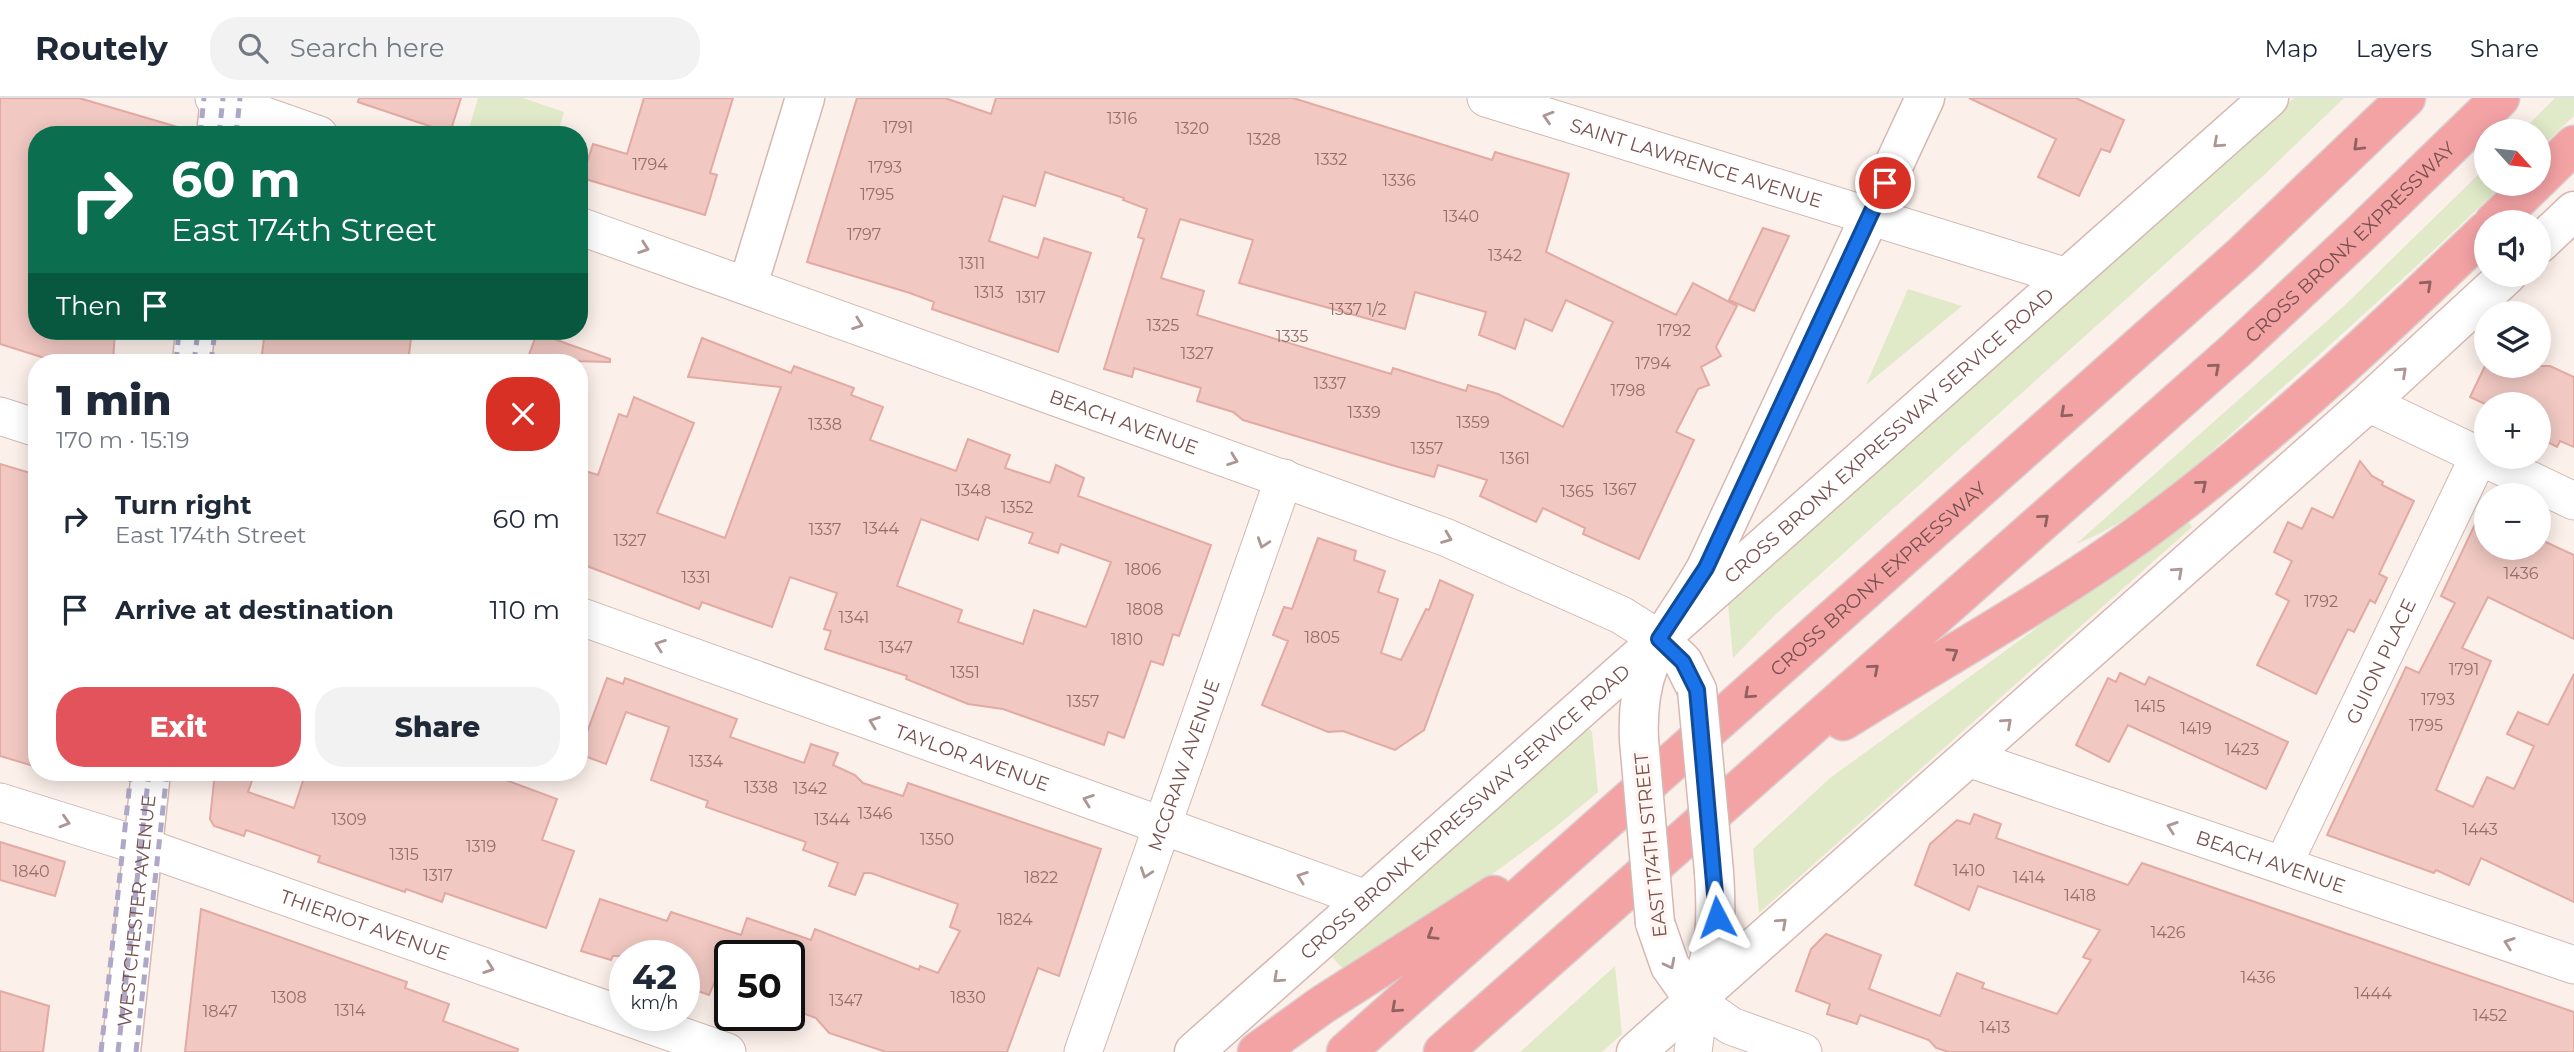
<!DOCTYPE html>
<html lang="en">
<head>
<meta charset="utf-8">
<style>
  :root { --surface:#fff; --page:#f2f2f3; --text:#1f2937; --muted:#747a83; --line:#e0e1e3; --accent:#e2535c }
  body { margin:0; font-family:Montserrat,sans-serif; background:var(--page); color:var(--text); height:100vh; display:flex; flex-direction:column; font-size:26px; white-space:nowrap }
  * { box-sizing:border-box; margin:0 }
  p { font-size:23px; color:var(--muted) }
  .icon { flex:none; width:38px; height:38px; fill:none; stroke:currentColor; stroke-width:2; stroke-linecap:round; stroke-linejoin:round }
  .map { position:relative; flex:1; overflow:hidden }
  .details { position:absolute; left:28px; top:256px; width:560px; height:427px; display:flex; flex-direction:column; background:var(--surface); border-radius:28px; box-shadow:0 4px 18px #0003 }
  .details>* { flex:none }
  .guide { position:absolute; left:28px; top:28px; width:560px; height:214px; border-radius:28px; box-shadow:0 4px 18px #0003; background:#0b6e4f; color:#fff; overflow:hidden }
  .needle { width:46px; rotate:117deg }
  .controls { position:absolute; left:2474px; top:21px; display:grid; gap:14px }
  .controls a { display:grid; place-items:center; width:77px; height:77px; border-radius:50%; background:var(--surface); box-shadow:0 4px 18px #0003; font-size:35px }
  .speed { position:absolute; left:609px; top:842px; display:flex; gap:14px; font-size:35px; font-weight:700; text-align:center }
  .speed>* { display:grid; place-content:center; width:91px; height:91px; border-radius:50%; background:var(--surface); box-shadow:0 4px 18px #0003; line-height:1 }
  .speed small { font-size:18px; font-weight:400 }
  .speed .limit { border:4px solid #111; border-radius:10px; background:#fff; color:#111 }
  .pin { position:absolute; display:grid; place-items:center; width:60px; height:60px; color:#fff; margin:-30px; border:4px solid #fff; border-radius:50%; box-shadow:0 2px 7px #0007 }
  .me { position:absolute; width:77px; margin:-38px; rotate:356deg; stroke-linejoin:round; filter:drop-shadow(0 0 5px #0008) }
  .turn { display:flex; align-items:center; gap:24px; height:147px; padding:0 28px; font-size:32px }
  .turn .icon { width:91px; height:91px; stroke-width:2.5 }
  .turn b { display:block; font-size:49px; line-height:60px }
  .then { display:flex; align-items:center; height:66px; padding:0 28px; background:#0003; gap:14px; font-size:26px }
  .round { display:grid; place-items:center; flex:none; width:74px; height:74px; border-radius:28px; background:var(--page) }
  .head { display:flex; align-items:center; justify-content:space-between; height:119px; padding:0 28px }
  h1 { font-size:42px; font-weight:800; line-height:52px }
  .primary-button { display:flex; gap:14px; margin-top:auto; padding:14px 28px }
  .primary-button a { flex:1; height:80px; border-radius:28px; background:var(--accent); color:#fff; font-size:28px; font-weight:800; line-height:80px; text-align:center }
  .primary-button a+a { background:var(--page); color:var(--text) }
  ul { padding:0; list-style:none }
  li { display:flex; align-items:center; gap:21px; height:91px; padding:0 28px }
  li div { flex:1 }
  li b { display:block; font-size:26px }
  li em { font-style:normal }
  header { display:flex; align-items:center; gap:42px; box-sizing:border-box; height:98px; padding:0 35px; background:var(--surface); border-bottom:2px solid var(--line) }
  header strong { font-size:33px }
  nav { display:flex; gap:38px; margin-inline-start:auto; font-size:24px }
  .search { width:490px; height:63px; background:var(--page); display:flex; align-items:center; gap:18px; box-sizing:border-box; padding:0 24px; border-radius:28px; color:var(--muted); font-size:26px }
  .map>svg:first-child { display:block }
  .green { fill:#e0eac8 }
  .building { fill:#f1c8c2; stroke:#e3a9a3; stroke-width:2; fill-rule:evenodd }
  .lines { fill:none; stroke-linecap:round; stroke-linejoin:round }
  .street-casing { stroke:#d1b7b2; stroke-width:39 }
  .secondary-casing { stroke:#d6b8b2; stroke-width:41 }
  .highway-casing { stroke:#d9cecd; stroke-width:41 }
  .street { stroke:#fff; stroke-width:37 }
  .secondary { stroke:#fff; stroke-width:38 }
  .highway { stroke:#f4a3a5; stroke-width:38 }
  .rail { stroke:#afa7c7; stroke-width:5; stroke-dasharray:10 7; stroke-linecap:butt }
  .secondary-bridge-casing { stroke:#d6b8b2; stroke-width:41; stroke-linecap:butt }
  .secondary-bridge { stroke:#fff; stroke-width:38 }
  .oneway { stroke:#ad9694 }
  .oneway2 { stroke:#90615f }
  .route-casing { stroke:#114b97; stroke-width:18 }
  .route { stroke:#1a73e8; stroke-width:12 }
  .labels { text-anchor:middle; stroke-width:7; stroke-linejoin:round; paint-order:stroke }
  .number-label { font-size:16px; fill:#966e6a }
  .street-label { font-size:19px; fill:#77504d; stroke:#fff5f1 }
</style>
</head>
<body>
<header>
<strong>Routely</strong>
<div class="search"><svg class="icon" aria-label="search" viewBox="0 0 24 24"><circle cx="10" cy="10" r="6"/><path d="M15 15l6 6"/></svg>Search here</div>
<nav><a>Map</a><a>Layers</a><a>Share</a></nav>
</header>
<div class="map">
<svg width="2574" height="954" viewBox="0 0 2574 954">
  <rect width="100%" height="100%" fill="#fcf0ea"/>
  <path class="green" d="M478,0h45l41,14 -7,23h-90z
    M2294,0h50l-80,77 -488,439 -43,44 -5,-55z
    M2555,0h19v18l-35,33v-18h-17z
    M2487,68v18h17c-79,75 -159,148 -240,220 -57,51 -116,112 -188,140l268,-238z
    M1908,191l54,17 -96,79z
    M2186,421l6,8 -433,386 -6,-64 77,-71 204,-148 37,-33z
    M1588,629l4,5 6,60c-79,68 -165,123 -253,179l-13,-14z
    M1615,868l7,68 -20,18h-82z"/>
  <path class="building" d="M0,0h79l102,30 -1,7h-143v196h78l-2,31h-56l-57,-18z
    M359,0h102l-11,35 -92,-31z
    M644,0h89l-23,75 7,2 -12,40 -123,-37 11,-34 34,10z
    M857,0h88l46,16 5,-16h297l199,62 3,-8 74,22 -23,78 130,63 17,-32 44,23 -21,41 5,9 -20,11 8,18 -11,4 -22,43 18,8 -55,119 -56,-25 2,-6 -42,-20 -7,14 -56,-26 7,-16 -49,-15 -4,12 -39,-11 -152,-46 -10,-8 -36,-11 4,-13 -67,-20 -2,9 -28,-8 40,-130 -6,-2 9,-28 -24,-9 1,-2 -79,-26 -10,34 -32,-10 -14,45 49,17 6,-20 47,15 -33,99 -126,-43 2,-7 -24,-9 -103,-31zM1180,121l73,21 -14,43 166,46 10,-37 71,20 -7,23 36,14 10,-30 27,12 14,-31 47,22 -50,105 -65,-33 -30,-9 -2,6 -73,-23 -2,6 -194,-59 7,-24 -43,-13z
    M1969,0h107l48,22 -14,32 -9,-3 -22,47 -41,-19 18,-38z
    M1763,130l26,8 -35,75 -25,-11z
    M265,233h147l-4,31h-147z
    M537,235l73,26v3l-83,-2z
    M702,240l89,35 3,-7 60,22 -3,7 32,12 -13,33 86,31 12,-32 42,16 -5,13 45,15 6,-18 28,13 -6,18 133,49 -32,91 -6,-2 -10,31 -12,-4 -27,77 -16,-6 -4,13 -101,-36 -35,-5 -62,-25 1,-3 -82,-27 6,-18 -7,-2 13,-36 -47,-16 -18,50 -70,-25 -3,7 -120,-46v-94l19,6 21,-61 8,3 7,-20 60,26 -37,90 68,25 56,-151 -93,-10zM986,419l47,16 -4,10 29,10 3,-9 50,18 -25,65 -52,-17 -11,34 -65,-22 4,-12 -65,-24 24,-67 57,21z
    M2485,268h65l24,11v70l-14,-6 -3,6 -18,-9v-34h-54l-15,-7z
    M2360,363l12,15 11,6 -1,3 32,16 -35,73 8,4 -12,25 -5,-3 -16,32 -6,-3 -32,65 -59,-29 32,-64 -13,-7 16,-33 -18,-9 14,-30 14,7 10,-21 21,10z
    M0,366l37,11v292l-37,-11z
    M2487,401v49h52v-9l35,16v84l-86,-42 -26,51 29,13 -55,129 37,17 14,-30 27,12 20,-43 -27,-12 11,-22 30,13 26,-51v228l-93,-44 -12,27 -33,-15 -2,3 -107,-38 79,-168 13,6 36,-70 -14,-7z
    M1318,440l38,13 -2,9 31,11 -7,21 20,7 -17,54 20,7 25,-51 3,1 11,-30 33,15 -49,135 -29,20 -52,-19 -15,1 -66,-27 26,-64 -15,-6 11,-28 8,2z
    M2120,575l25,12 4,-8 139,65 -22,47 -138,-64 -19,37 -33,-17 32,-67 8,4z
    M607,580l16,6 2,-6 112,41 -7,18 74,26 7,-19 27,9 -5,12 22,10 8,8 40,13 5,-13 193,66 -42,127 -21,-8 -31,84h-121l-57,-19 -13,-15 -27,-10v-52h-59v31l-15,-6 -6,14 -25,-9v-30h-71l-2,4 -30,-9 19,-52 67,22 4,-9 70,23 6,-17 64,22 4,-11 104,41 1,-4 18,7 22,-42 -10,-4 8,-23 -87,-31h-7l-9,22 -26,-9 9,-23 -35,-13 3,-8 -100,-35 2,-6 -57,-21 18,-53 -43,-15 -20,52 -27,-10z
    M215,674h40l-7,20 46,16 12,-36h178l73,27 -15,41 32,11 -28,77 -101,-35 -3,9 -36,-13 -1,3 -87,-30 2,-6 -74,-26 -2,6 -30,-10 -4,-7z
    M1974,716l27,10 -5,14 132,47 14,-22 432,149v40h-625l-13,-4 -7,-8 -69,-25 -3,9 -30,-10 3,-10 -34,-13 15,-42 15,-15 55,21 -12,34 71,27 17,-43 27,10 -2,5 75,26 34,-54 -8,-3 17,-27 -122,-44 -9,24 -54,-25 15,-41 27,-24 13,4z
    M0,744l65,20 -10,34 -55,-16z
    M201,811l206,73 -2,6 44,16 -6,17 75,28 -1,3h-332z
    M0,893l49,15 -6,46h-43z"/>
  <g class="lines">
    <defs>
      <g id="street">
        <path d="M214,0l105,37"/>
        <path id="s1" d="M1486,0l581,179"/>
        <path id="s2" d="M579,128l866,311 176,78 38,24"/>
        <path d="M2368,305l206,98"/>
        <path d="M0,318l37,12"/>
        <path id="s3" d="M579,518l787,283"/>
        <path id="s4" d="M1968,660l606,207"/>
        <path id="s5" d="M0,704l144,45 583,205"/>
        <path id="s6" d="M2283,767l196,-409"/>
        <path d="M1694,902l37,26 72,26"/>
        <path id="s7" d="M1083,954l201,-574"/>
        <path d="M1693,954l3,-23 -2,-29"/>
      </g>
      <g id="secondary">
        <path d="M216,37l4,-37"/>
        <path d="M2539,146l35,-33"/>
        <path d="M748,187l57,-187"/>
        <path d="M192,264l3,-31"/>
        <path d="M1659,541l24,23 14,28"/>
        <path d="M1639,642c-4,-84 30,-106 67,-172l219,-470"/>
        <path d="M1655,825l15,43 24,34"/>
        <path d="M1697,897c20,-45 20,-75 17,-123"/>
        <path id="s8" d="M121,954l30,-280"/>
        <path id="s9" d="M1194,954l1075,-954"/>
        <path d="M1636,954l732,-649 139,-128"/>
      </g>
      <g id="highway">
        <path d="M2539,81l35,-34"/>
        <path d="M2494,124l40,-38"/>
        <path d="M1843,623c103,-65 217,-127 314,-200 116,-87 225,-190 330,-291"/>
        <path d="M1257,954l65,-47 172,-110"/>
        <path id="s10" d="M1346,954l895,-796 165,-158"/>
        <path id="s11" d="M1443,954l793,-702 124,-116 140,-136"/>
      </g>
    </defs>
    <use href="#street" class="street-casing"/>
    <use href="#secondary" class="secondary-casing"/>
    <use href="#highway" class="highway-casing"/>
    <use href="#street" class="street"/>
    <use href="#secondary" class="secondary"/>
    <use href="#highway" class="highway"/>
    <path class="rail" d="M200,37l4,-37
      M219,37l4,-37
      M236,37l4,-37
      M176,264l3,-31
      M194,264l4,-31
      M211,264l4,-31
      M101,954l30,-280
      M118,954l31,-280
      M136,954l31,-280"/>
    <defs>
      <path id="secondary-bridge" d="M1697,592l17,182
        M1639,642l16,183"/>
    </defs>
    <use href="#secondary-bridge" class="secondary-bridge-casing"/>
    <use href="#secondary-bridge" class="secondary-bridge"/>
  </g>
  <defs><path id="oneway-chevron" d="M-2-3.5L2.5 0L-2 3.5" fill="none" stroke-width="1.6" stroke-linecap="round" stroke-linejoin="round" transform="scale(1.75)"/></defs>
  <g class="oneway">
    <use href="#oneway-chevron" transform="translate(1548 19) rotate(-163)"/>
    <use href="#oneway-chevron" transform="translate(2218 45) rotate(138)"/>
    <use href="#oneway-chevron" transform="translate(644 150) rotate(19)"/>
    <use href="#oneway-chevron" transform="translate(858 226) rotate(20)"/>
    <use href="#oneway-chevron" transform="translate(2402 274) rotate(-43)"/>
    <use href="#oneway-chevron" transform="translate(1233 362) rotate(20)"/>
    <use href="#oneway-chevron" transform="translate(1447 440) rotate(21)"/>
    <use href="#oneway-chevron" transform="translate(1263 445) rotate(109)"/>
    <use href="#oneway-chevron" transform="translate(2178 474) rotate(-42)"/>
    <use href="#oneway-chevron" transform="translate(660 547) rotate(-160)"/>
    <use href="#oneway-chevron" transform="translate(874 624) rotate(-160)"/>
    <use href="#oneway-chevron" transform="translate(2007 625) rotate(-42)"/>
    <use href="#oneway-chevron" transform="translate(1088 702) rotate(-160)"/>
    <use href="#oneway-chevron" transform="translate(65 724) rotate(17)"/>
    <use href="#oneway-chevron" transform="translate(2172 729) rotate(-161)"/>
    <use href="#oneway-chevron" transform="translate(1146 775) rotate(109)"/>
    <use href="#oneway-chevron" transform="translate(1302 779) rotate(-160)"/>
    <use href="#oneway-chevron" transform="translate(1782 825) rotate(-42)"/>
    <use href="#oneway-chevron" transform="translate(2509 845) rotate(-161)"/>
    <use href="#oneway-chevron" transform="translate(1670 866) rotate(63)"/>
    <use href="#oneway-chevron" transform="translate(489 870) rotate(19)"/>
    <use href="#oneway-chevron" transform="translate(1278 880) rotate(138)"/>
  </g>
  <g class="oneway2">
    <use href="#oneway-chevron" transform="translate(2358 48) rotate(136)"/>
    <use href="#oneway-chevron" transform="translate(2427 187) rotate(-43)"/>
    <use href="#oneway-chevron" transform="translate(2215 270) rotate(-41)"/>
    <use href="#oneway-chevron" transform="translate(2065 315) rotate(138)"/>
    <use href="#oneway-chevron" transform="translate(2202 387) rotate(-40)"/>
    <use href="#oneway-chevron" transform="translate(2044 421) rotate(-41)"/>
    <use href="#oneway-chevron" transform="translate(1953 555) rotate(-32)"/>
    <use href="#oneway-chevron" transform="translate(1874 571) rotate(-41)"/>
    <use href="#oneway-chevron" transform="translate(1749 596) rotate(138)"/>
    <use href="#oneway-chevron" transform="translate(1432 837) rotate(148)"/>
    <use href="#oneway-chevron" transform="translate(1396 910) rotate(138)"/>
  </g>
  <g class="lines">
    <defs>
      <path id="route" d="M1717,819l-20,-227 -14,-28 -24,-23 47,-71 179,-385"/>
    </defs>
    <use href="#route" class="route-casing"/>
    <use href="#route" class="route"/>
  </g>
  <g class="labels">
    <g class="number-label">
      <text x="1122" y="26">1316</text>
      <text x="898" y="35">1791</text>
      <text x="1192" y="36">1320</text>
      <text x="1264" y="47">1328</text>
      <text x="1331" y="67">1332</text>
      <text x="650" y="72">1794</text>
      <text x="885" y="75">1793</text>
      <text x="1399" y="88">1336</text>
      <text x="877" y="102">1795</text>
      <text x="1461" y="124">1340</text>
      <text x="864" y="142">1797</text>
      <text x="1505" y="163">1342</text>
      <text x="972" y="171">1311</text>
      <text x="989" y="200">1313</text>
      <text x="1031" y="205">1317</text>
      <text x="1358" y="217">1337 1/2</text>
      <text x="1163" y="233">1325</text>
      <text x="1674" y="238">1792</text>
      <text x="1292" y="244">1335</text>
      <text x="1197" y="261">1327</text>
      <text x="1653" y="271">1794</text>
      <text x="1330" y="291">1337</text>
      <text x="1628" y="298">1798</text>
      <text x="1364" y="320">1339</text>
      <text x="1473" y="330">1359</text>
      <text x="825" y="332">1338</text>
      <text x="1427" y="356">1357</text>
      <text x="1515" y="366">1361</text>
      <text x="1620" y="397">1367</text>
      <text x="973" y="398">1348</text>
      <text x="1577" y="399">1365</text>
      <text x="1017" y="415">1352</text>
      <text x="881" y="436">1344</text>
      <text x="825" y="437">1337</text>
      <text x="630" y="448">1327</text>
      <text x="1143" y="477">1806</text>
      <text x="2521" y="481">1436</text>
      <text x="696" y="485">1331</text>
      <text x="2321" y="509">1792</text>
      <text x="1145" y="517">1808</text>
      <text x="854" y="525">1341</text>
      <text x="1322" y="545">1805</text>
      <text x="1127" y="547">1810</text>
      <text x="896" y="555">1347</text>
      <text x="2464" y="577">1791</text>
      <text x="965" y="580">1351</text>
      <text x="2438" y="607">1793</text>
      <text x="1083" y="609">1357</text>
      <text x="2150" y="614">1415</text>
      <text x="2426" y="633">1795</text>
      <text x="2196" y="636">1419</text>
      <text x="2242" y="657">1423</text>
      <text x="706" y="669">1334</text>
      <text x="761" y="695">1338</text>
      <text x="810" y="696">1342</text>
      <text x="875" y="721">1346</text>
      <text x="349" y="727">1309</text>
      <text x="832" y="727">1344</text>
      <text x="2480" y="737">1443</text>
      <text x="937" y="747">1350</text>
      <text x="481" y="754">1319</text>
      <text x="404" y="762">1315</text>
      <text x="1969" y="778">1410</text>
      <text x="31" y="779">1840</text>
      <text x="438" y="783">1317</text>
      <text x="1041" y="785">1822</text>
      <text x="2029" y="785">1414</text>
      <text x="2080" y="803">1418</text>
      <text x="1015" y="827">1824</text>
      <text x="2168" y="840">1426</text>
      <text x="2258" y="885">1436</text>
      <text x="2373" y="901">1444</text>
      <text x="289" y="905">1308</text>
      <text x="968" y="905">1830</text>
      <text x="846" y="908">1347</text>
      <text x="350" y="918">1314</text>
      <text x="220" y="919">1847</text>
      <text x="2490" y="923">1452</text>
      <text x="1995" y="935">1413</text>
    </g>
    <g class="street-label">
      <text dy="7" stroke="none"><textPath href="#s1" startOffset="220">SAINT LAWRENCE AVENUE</textPath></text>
      <text dy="7" stroke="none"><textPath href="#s11" startOffset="1216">CROSS BRONX EXPRESSWAY</textPath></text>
      <text dy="7" stroke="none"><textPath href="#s2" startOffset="579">BEACH AVENUE</textPath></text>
      <text dy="7" stroke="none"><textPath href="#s9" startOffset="929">CROSS BRONX EXPRESSWAY SERVICE ROAD</textPath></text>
      <text dy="7" stroke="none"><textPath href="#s10" startOffset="712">CROSS BRONX EXPRESSWAY</textPath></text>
      <text dy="7" stroke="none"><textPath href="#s6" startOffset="226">GUION PLACE</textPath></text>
      <text dy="7" stroke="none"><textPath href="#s3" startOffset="418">TAYLOR AVENUE</textPath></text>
      <text dy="7" stroke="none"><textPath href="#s7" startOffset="304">MCGRAW AVENUE</textPath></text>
      <text dy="7" stroke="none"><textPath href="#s9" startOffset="362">CROSS BRONX EXPRESSWAY SERVICE ROAD</textPath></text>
      <text transform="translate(1650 747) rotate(-96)" y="7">EAST 174TH STREET</text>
      <text dy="7" stroke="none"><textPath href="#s4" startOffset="320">BEACH AVENUE</textPath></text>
      <text dy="7" stroke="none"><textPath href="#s8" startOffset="142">WESTCHESTER AVENUE</textPath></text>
      <text dy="7" stroke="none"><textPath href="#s5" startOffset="385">THIERIOT AVENUE</textPath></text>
    </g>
  </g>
</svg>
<div class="controls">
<a><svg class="needle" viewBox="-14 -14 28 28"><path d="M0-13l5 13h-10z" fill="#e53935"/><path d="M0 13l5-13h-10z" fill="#747a83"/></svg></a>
<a><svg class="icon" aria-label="sound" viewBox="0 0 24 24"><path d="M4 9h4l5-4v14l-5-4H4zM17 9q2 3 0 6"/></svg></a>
<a><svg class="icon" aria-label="layers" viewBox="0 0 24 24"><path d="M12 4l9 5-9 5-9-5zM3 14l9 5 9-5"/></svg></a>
<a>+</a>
<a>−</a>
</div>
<div class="speed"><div>42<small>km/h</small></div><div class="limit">50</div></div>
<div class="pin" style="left:1885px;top:85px;background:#d93025"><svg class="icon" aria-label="arrive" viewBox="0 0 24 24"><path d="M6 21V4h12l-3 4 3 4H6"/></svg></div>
<svg class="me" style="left:1717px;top:819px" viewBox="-20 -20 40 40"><path d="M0-17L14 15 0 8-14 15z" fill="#1a73e8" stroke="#fff" stroke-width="4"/></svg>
<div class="guide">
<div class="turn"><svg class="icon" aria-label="right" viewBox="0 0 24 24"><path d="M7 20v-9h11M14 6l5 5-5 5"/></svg><div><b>60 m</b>East 174th Street</div></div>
<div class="then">Then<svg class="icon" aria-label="arrive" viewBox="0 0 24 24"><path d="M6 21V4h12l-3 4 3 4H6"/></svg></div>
</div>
<section class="details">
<div class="head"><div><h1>1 min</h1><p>170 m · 15:19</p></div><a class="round" style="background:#d93025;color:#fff"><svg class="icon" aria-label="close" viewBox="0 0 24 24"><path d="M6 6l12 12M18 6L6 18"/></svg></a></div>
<ul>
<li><svg class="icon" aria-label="right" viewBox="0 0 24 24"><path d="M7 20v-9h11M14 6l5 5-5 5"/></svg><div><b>Turn right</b><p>East 174th Street</p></div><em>60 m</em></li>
<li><svg class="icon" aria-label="arrive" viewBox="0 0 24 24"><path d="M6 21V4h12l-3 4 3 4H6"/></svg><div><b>Arrive at destination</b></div><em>110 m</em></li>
</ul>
<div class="primary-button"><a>Exit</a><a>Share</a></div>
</section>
</div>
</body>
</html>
